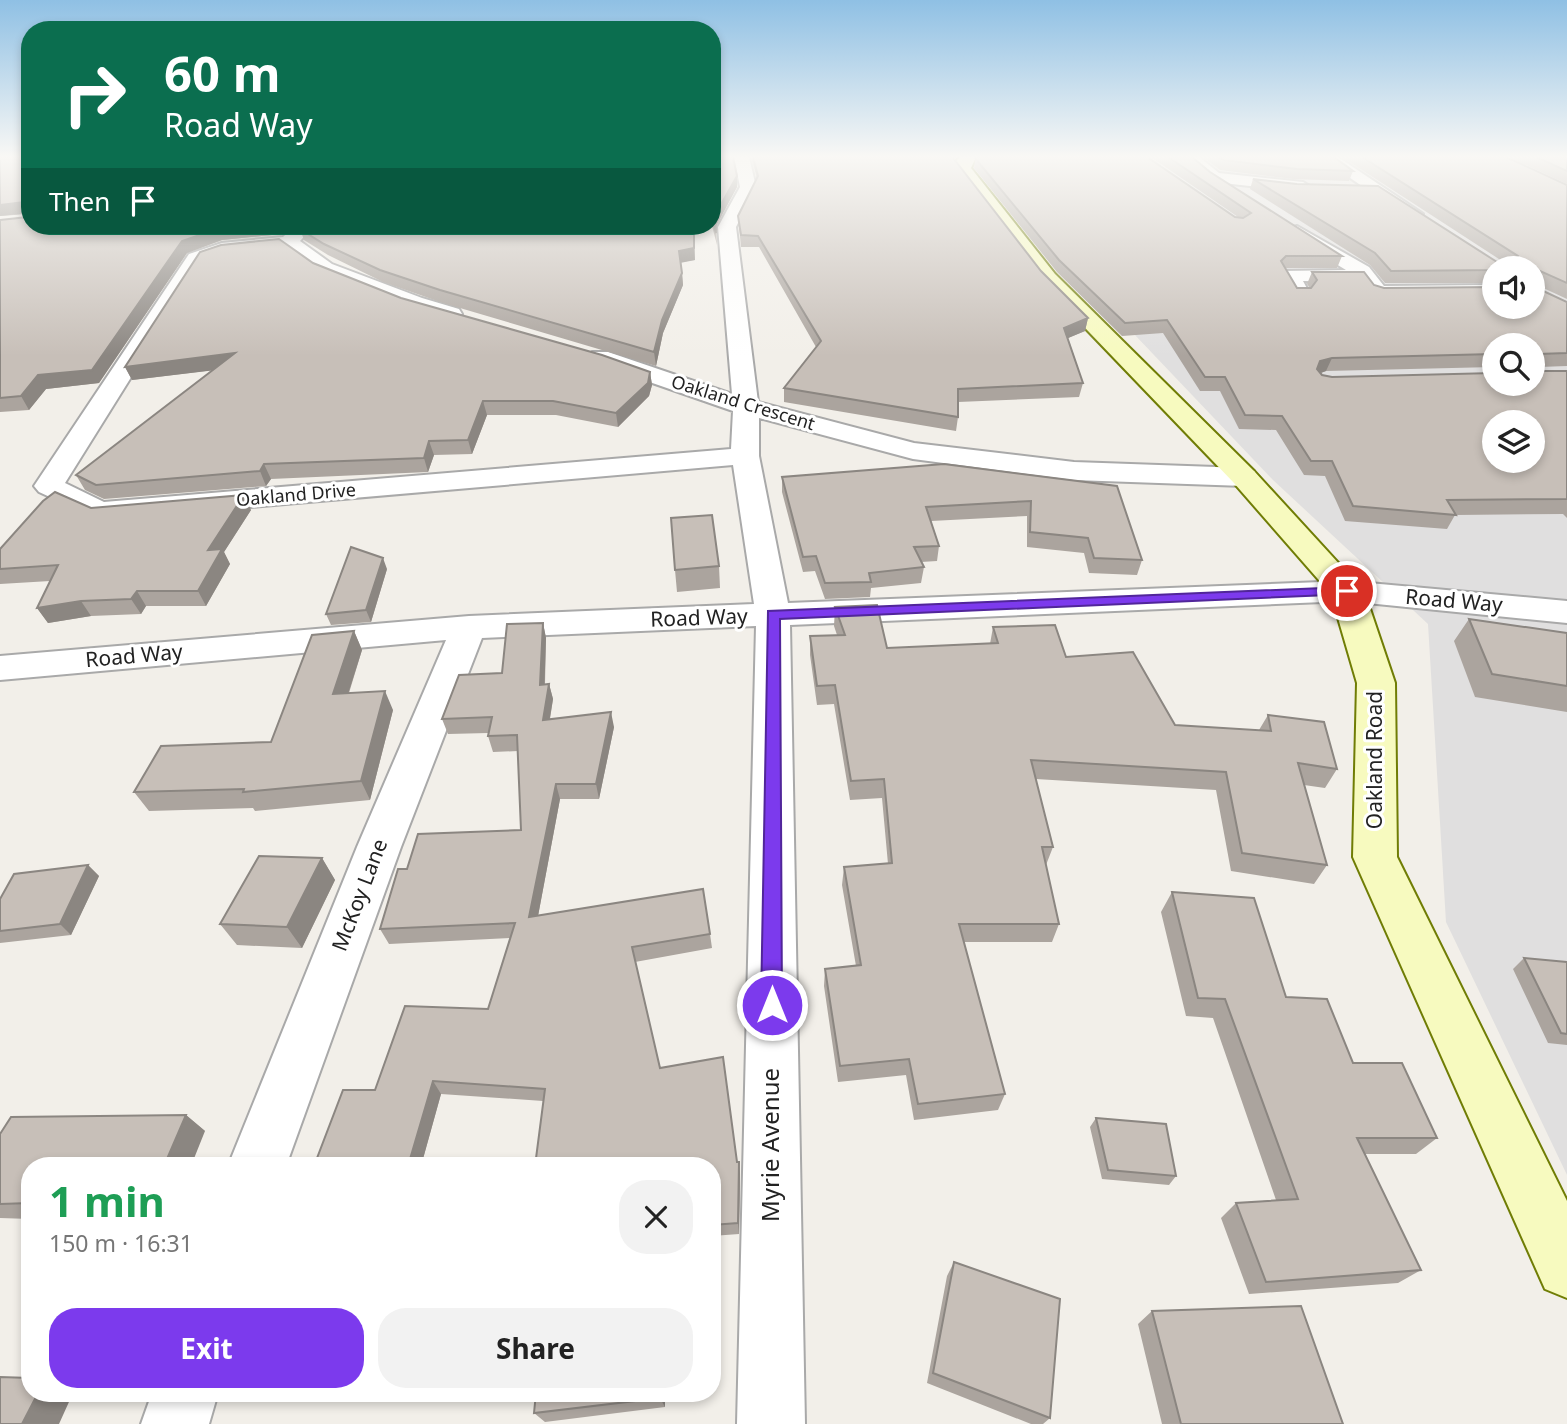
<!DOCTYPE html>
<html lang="en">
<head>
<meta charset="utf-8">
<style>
  :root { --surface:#fff; --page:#f2f2f2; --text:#222; --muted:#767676; --accent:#7c3aed }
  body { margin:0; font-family:"Noto Sans",sans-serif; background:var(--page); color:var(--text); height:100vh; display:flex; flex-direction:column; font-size:26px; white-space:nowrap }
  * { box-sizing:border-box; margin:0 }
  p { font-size:23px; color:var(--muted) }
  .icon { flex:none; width:38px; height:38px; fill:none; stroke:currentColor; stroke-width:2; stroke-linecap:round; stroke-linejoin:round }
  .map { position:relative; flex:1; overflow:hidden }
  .drawer { position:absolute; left:21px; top:1157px; width:700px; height:245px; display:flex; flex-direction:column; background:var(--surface); border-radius:28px; box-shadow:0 4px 10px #0003 }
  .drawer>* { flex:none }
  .banner { position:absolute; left:21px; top:21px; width:700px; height:214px; border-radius:28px; box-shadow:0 4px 10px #0003; background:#0b6e4f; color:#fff; overflow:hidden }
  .tools { position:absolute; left:1482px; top:256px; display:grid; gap:14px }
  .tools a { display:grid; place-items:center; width:63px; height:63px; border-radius:50%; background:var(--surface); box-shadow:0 4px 10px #0003; font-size:35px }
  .pin { position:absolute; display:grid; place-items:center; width:60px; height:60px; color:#fff; margin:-30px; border:4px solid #fff; border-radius:50%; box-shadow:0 2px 7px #0007 }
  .me { position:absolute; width:77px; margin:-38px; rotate:0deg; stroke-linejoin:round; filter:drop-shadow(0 0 5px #0008) }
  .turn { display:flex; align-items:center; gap:24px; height:147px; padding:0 28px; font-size:32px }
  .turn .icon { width:91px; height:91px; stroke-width:2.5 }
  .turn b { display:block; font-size:49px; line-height:60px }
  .then { display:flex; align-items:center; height:66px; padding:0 28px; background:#0003; gap:14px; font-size:26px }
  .round { display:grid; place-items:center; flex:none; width:74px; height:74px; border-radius:28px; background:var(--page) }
  .head { display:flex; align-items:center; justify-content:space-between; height:119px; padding:0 28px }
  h1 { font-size:42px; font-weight:700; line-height:52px; color:#1e9e55 }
  .cta { display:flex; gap:14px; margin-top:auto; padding:14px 28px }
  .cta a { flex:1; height:80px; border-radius:28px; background:var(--accent); color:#fff; font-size:28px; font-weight:700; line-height:80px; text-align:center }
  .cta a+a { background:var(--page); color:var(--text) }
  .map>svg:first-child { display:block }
  .residential { fill:#e0dfdf; fill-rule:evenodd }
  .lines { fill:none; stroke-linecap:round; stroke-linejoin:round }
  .street-casing { stroke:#a9a9a9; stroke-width:4 }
  .secondary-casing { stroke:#707d05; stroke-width:4 }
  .street { fill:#fff; fill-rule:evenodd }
  .secondary { fill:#f7fabf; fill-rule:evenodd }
  .wall { fill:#aba49e; fill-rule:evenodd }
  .shaded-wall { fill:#8b8681 }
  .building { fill:#c7bfb8; stroke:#8b8681; stroke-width:2; fill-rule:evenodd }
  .route { fill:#7c3aed; stroke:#51269a; stroke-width:2 }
  .labels { text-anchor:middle; stroke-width:6; stroke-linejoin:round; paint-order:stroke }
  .far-street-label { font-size:18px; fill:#222; stroke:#fff }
  .street-label { font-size:21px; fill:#222; stroke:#fff }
  .near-street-label { font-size:24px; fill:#222; stroke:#fff }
</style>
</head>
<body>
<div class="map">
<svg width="1567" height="1424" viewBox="0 0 1567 1424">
  <rect width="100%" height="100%" fill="#f2efe9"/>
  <path class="residential" d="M984,157h583v1018l-121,-253 -18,-298 -155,-144 -298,-313zM1494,268h39v38h-39zM1494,345h39v38h-39zM1494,422h39v38h-39z"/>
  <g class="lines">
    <defs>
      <path id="street" d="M734,157h15l7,30 -20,40 22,175 156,41 160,19 170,6 10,3 4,6 -4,6 -10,3 -170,-6 -161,-21 -154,-41v38l29,147 559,-22 220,20v22l-220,-22 -557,24 15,799h-68l19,-798 -274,12 -81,209 -115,319h-58l129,-319 89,-207 -446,40v-24l469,-40 285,-12 -21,-139 -633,55 -61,-28 -5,-6 155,-232 33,-11 61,-6 12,-11h19l-14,15 32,23 90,34 37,11 3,5 -3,5c-23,5 -115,-34 -139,-46 -13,-6 -24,-17 -36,-25l-59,6 -22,8 -138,221 39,19 627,-53 2,-38 -141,-49 -4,-5 4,-5h16l124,42 -14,-167 22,-40z
        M1182,157h17l20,16 84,9 8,5 -8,5 -89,-10 -6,-2z
        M1320,157h18l85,57 -3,4h-12z
        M1297,226l72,41 15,19 110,-1v12l-116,1 -7,-2 -11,-14 -57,-1 7,13 -4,4h-14l-13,-23 3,-4 64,-1 -56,-34 -2,-4 2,-4z
        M152,1393h66l-9,31h-68z"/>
      <path id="secondary" d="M960,157h16l-5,11 84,106 199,197 110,120 31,92 2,174 170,344v97l-22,-9 -192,-432 4,-174 -26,-89 -97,-111 -193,-201 -86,-114v-6z"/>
    </defs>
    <use href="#street" class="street-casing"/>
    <use href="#secondary" class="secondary-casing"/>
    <use href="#street" class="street"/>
    <use href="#secondary" class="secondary"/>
  </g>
  <path class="wall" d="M0,157l282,77 -60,6 -35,13 -88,130 -53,6 -17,21 -29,2v-192l27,-3 2,-3 -29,2z
    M712,157l25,19v11l-21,39 1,19 -5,-19z
    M751,157h206l-3,3 87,111 47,47 -3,13 -17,7 15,45 -4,14 -121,5v15l-2,14 -172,-29v-14l32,-41 -57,-100h-18l-3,-31 19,-37z
    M976,157l262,60 -87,-60h41l18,15 132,84 -5,12h-52l12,20h13l-3,-4 5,-12 72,16 110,18 39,-38h-39v15h-109l-15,-18 -120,-76 3,-10 247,84 2,-2 -160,-104h164l61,28v114l-28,-13v3l28,13v64l-28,1v4h28v147l-4,-4 -108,1 -8,14 -102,-8 -20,-45 -21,-1 -28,-45 -37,-1 -19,-38h-20l-37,-58 -41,3 -65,-64 -83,-104zM1494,345l39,38 -201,-6 -10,-2 -1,-2 5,-2 168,-4v2z
    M1203,157h131l19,14 -4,10 -56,-2 -73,-9z
    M1509,157h58v27z
    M300,229l395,31 -14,2 2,23 -20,48 -7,33 -213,-63 -60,-21 -55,-27 -24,-15z
    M313,263l88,35 249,74 2,13 -3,11 -31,31 -62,-12h-69l-15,39 -38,1 -6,17 -157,7 -5,7 -162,13 -19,-9 -9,-15 138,-105 -82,10 -7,-13z
    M782,477l335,9 25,74 -5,15 -48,-2 -5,-20 -57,-6v-31l-96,5 8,25 -2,15 -16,1 3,5 -3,16 -50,5 -1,9 -45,2 -10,-28 -12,1 -21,-80z
    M91,508l160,2 -27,42 6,12 -24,42h-60l-5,8 -50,2 -43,7 -11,-15 13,-27 -50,3v-35z
    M719,566l1,22 -43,4 -2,-22z
    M387,569l-16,53 -40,3 -5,-11z
    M835,607l52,41 103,-4 3,-17 73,30 109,68 84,5 9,-15 69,54 -12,19 -21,-3 23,80 -13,19 -83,-13 -15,-81 -180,-11 17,68 -7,18 13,59 -7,18h-88l41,152 -7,16 -84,10 -8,-45 -68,7 -14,-96 1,-17 31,-3 -14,-81 2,-18 44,-3 -6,-66 -32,2 -16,-96 -17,1 -7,-50v-19l27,-1 -3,-9z
    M1469,619l98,14v79l-92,-15 -21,-56z
    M543,623l3,15 -1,46h4l4,15 -3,20 64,8 -15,72h-39l-22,117 172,18 2,14 -77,14 25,106 77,94h2l1,11 -1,61 -27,2v-70l-169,-65 -102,-7 -20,72h-107l61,-76 113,-81 23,-71 -122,6 -9,-15 27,-60 114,-39 -3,-79 -25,1 -5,-16v-3l-40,1 -6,-15 60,-46z
    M354,631l8,19 -13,43 44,17 -23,90 -115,11 -2,-3 -104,3 -15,-19 137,-50z
    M322,858l13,22 -33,68 -65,-3 -17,-21z
    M88,865l11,11 -28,59 -71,8v-44z
    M1172,892l114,105 67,66 84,75 -21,16h-51l56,116 -23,13 -149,11 -28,-76 15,-15 40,-3 -63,-182 -27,-2 -25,-104z
    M1524,958l43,4v83l-19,-2 -35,-74z
    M186,1115l19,16 -175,35v53l-30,-1v-84z
    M1096,1118l80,58 -7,9 -67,-6 -12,-52z
    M954,1262l96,156 -7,6h-12l-104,-41 20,-107z
    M1152,1311l191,113h-181l-24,-100z
    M665,1393v14l-120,15 -11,-9z"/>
  <path class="shaded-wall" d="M737,176v11l-21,39 -1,-11z
    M24,202l6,11 -30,3v-11z
    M250,226h42l-10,8 -60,6 -35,13 -88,130 -53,6 -17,21 -8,-14 17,-21 144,-134 35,-12z
    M694,226l1,34 -15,3 -1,-12z
    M682,273l1,12 -20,48 -7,33 -2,-14 8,-32z
    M1088,318l-3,13 -24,10 3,-13z
    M235,353l6,14 -109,13 -7,-13z
    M1332,358l-6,13 -11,4 5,-14z
    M650,372l2,13 -3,11 -31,31 -2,-14z
    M483,401l4,14 -15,39 -4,-14z
    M429,441l5,14 -6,17 -4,-14z
    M264,464l7,15 -5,7 -6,-15z
    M244,495l7,15 -27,42 6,12 -24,42 -8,-15 10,-41z
    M383,558l4,11 -16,53 -5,-12z
    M137,591l9,15 -5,8 -10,-15z
    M81,601l10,15 -43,7 -11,-15z
    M543,623l3,15 -2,62 -4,-15z
    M354,631l8,19 -20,63 -9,-19z
    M549,684l4,15 -6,36 -4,-15z
    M385,691l8,19 -23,90 -9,-19z
    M611,712l3,15 -15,72 -3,-15z
    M556,784l4,15 -25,133 -6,-15z
    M322,858l13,22 -33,68 -15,-21z
    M88,865l11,11 -28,59 -11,-11z
    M433,1081l8,13 -20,72h-13z
    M186,1115l19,16 -14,35h-27z
    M739,1162l1,11 -1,61 -1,-11z
    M38,1393h35l-14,31h-37z
    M660,1393h5v14l-5,-9z"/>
  <path class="building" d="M0,157h30v69h220l-33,3 -35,12 -90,129 -54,5 -17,21 -21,2v-178l27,-3 2,-4 -5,-11 -24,3z
    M712,157h21l4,19 -22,39 1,18 -4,-15z
    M753,157h201v2l87,112 47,47 -24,10 19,55 -125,6v28l-174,-29 37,-47 -63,-105 -17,-1 -3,-19 20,-40z
    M976,157h171l88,60 8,1 8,-5 -83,-56h24l18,15 132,84h-56l-5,5 16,27h14l6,-8 -5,-8h52l10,13 10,3 110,-1v19h39v-38h-39v2l-103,1 -16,-18 -122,-74 44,5 81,2 119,76 4,2 2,-5h12l3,-3 -156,-99h144l61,28v98l-29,-13 1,19 28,13v51l-28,1v17h28v128l-120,1 9,15 -103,-9 -21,-45h-21l-29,-45 -37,-1 -20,-38h-20l-38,-57 -42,3 -66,-63 -84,-102zM1494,345h39v38h-39v-10l-162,4 -10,-2 -5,-6 3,-8 12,-3 162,-4zM1494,422h39v38h-39z
    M1218,157h116l19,14 -56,-2 -74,-9z
    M1536,157h31v14z
    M303,226h391v22l-15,3 3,22 -20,47 -8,32 -214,-62 -60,-20 -56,-26 -24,-15z
    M279,239l34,24 88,35 201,57 48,17 -2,11 -32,30 -63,-12h-70l-15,39 -39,1 -5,17 -160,6 -4,7 -164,14 -20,-10 159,-122 -110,14 75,-115 21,-7z
    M944,464l173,22 25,74 -48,-2 -6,-20 -58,-6 1,-31 -105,6 13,39 -25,1 10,20 -55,6 2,9 -46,1 -9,-27 -13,1 -21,-80z
    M55,492l36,16 153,-13 -36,55 14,-1 -24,42h-61l-6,8 -50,2 -44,7 21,-43 -58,4v-20l43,-48z
    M712,515l7,51 -44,4 -4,-52z
    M351,547l32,11 -17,52 -40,4z
    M877,605l10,43 111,-5 -5,-16 62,-2 11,32 67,-5 42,73 96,6 -3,-16 56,7 13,47 -39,-6 29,102 -85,-12 -16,-81 -195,-12 22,87h-11l17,77h-100l46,170 -87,10 -9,-45 -69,7 -15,-97 36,-4 -17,-98 48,-4 -8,-84 -33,2 -16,-96 -18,1 -7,-50 35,-1 -10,-28z
    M1469,619l98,14v53l-75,-12z
    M543,623l-3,62 9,-1 -6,36 68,-8 -15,72h-40l-27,133 174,-28 7,45 -78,13 28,121 63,-11 14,105h2l-1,61 -26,2v-59h-177l10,-77 -112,-8 -25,85h-94l29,-76h32l30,-84 83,3 27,-86 -135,6 18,-60h9l11,-35 103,-4 -4,-95 -29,1 4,-19 -50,2 17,-44 43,-2 5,-49z
    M354,631l-21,63 52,-3 -24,90 -118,11 1,-3 -110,3 27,-46 110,-4 41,-107z
    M259,856l63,2 -35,69 -67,-3z
    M88,865l-28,59 -60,7v-32l14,-25z
    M1172,892l82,6 32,99 41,2 26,64h49l35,75h-80l64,132 -155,12 -30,-79 62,-4 -73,-200 -27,-1z
    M1524,958l43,4v72l-6,-1z
    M186,1115l-22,51h-134v37l-30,1v-70l11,-17z
    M1096,1118l70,6 10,52 -68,-6z
    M954,1262l106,37 -10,119 -117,-45z
    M1301,1306l42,118h-162l-29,-113z
    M0,1377l30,1v15h8l-16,31h-22z
    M536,1393h124v5l-126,15z"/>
  <linearGradient id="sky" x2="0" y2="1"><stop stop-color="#8fc0e4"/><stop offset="0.44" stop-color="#f9f8f5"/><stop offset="1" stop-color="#f9f8f5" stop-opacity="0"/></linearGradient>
  <rect width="1567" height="356" fill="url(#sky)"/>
  <path class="route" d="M1347,587l5,1v6l-572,25 2,386 -3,7 -7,3 -8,-3 -3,-7 7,-394z"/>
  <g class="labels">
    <g class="far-street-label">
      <text transform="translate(743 403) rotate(17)" y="6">Oakland Crescent</text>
      <text transform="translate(296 495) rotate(-5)" y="6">Oakland Drive</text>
    </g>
    <g class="street-label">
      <text transform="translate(1454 601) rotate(5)" y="7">Road Way</text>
      <text transform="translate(699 618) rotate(-2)" y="7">Road Way</text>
      <text transform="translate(134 656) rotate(-5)" y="7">Road Way</text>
      <text transform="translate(1375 760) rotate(-90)" y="7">Oakland Road</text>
      <text transform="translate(360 895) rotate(-69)" y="7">McKoy Lane</text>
    </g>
    <g class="near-street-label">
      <text transform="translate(771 1145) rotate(-90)" y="8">Myrie Avenue</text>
    </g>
  </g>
</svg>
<div class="tools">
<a><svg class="icon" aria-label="sound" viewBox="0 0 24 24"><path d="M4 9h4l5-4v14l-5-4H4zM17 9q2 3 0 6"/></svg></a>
<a><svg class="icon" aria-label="search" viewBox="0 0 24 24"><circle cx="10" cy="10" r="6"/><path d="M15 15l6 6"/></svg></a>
<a><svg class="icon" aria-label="layers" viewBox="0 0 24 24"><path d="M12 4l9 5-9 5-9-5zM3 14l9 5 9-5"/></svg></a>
</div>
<div class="pin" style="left:1347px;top:591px;background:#d93025"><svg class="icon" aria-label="arrive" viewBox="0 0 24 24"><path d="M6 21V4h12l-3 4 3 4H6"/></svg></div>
<svg class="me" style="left:772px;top:1005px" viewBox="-20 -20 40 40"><circle r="17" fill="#7c3aed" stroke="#fff" stroke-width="3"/><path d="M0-11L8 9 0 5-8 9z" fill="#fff"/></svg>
<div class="banner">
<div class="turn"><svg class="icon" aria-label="right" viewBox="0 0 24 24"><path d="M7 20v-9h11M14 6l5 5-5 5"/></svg><div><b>60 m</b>Road Way</div></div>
<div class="then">Then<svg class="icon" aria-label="arrive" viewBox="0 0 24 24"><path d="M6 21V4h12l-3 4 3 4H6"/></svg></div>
</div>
<section class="drawer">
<div class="head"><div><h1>1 min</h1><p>150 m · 16:31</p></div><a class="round"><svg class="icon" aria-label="close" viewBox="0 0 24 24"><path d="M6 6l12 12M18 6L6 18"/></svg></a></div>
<div class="cta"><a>Exit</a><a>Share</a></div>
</section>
</div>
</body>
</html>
